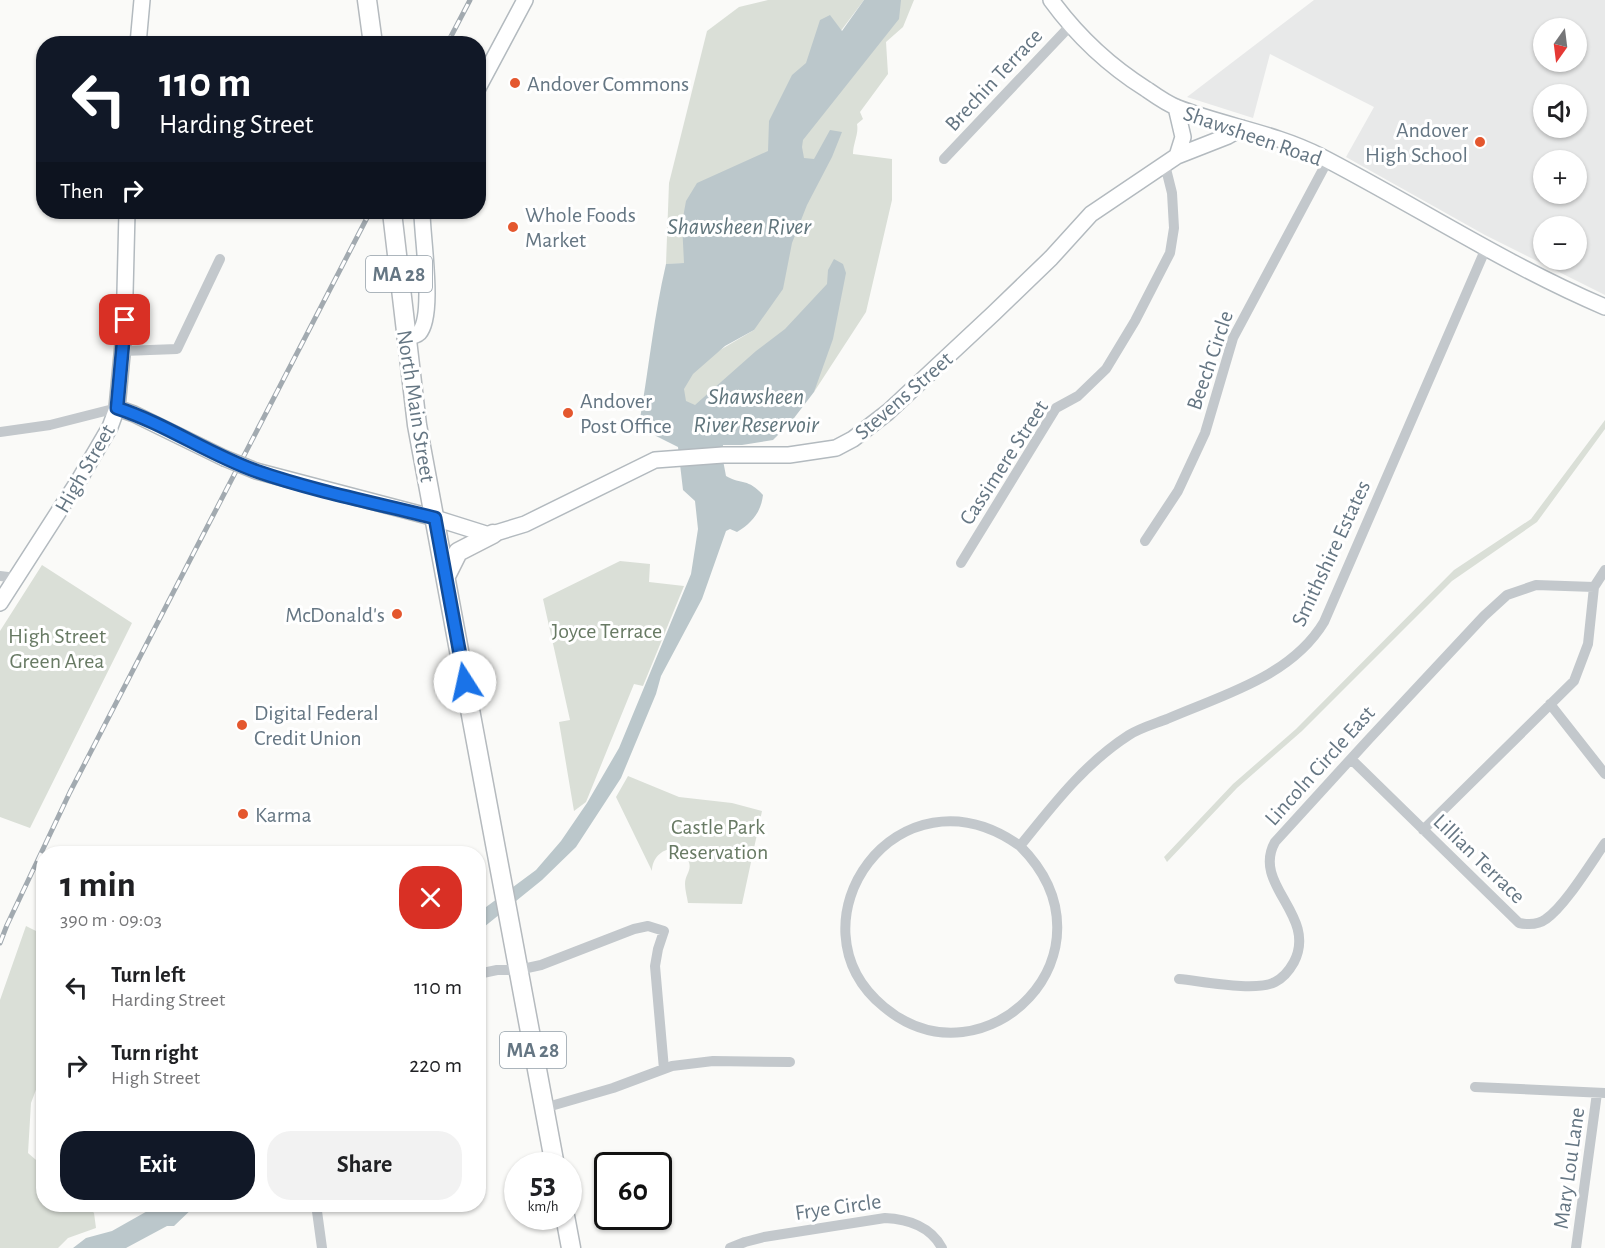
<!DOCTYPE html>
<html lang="en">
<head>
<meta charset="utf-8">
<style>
  :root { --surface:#fff; --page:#f2f2f2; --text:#202124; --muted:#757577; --accent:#111827 }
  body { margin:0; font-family:"Alegreya Sans",sans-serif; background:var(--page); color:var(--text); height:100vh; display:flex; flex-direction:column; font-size:22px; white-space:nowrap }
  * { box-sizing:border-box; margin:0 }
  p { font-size:20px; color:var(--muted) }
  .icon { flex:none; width:33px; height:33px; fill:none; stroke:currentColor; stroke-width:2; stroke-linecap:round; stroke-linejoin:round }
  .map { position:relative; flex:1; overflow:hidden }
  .sheet { position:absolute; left:36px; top:846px; width:450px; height:366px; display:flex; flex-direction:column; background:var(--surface); border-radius:24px; box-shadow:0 2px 4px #0004 }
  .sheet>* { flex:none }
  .top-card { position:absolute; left:36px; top:36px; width:450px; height:183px; border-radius:24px; box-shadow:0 2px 4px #0004; background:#111827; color:#fff; overflow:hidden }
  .needle { width:39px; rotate:194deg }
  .fabs { position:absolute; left:1533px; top:18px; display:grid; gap:12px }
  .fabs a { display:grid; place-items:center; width:54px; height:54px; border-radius:50%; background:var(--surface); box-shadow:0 2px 4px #0004; font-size:30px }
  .speed { position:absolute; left:504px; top:1152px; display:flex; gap:12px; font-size:30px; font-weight:700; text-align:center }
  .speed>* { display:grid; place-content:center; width:78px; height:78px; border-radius:50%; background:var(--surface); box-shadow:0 2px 4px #0004; line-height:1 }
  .speed small { font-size:15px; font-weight:400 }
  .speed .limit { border:3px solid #111; border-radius:9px; background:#fff; color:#111 }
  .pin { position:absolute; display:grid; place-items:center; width:51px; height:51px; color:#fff; margin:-26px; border-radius:12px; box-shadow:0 3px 9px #0006 }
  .me { position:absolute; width:66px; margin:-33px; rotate:350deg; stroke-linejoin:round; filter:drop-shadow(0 0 4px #0008) }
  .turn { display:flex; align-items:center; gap:21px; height:126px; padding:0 24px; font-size:27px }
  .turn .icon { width:78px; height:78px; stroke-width:2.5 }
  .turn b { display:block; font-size:42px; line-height:51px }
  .then { display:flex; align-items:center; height:57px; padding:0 24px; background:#0003; gap:12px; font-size:22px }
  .round { display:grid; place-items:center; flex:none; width:63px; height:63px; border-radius:24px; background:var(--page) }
  .overview { display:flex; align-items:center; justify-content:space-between; height:102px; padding:0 24px }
  h1 { font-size:36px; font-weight:700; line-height:45px }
  .button { display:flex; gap:12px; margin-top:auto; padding:12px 24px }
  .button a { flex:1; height:69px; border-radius:24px; background:var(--accent); color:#fff; font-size:24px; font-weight:700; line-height:69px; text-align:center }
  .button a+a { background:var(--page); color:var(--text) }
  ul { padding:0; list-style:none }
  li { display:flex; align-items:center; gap:18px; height:78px; padding:0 24px }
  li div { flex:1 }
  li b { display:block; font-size:22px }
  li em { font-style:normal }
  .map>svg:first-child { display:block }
  .built { fill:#e8e9e9; fill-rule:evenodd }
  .green { fill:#dadfd7 }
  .water { fill:#bbc7cb }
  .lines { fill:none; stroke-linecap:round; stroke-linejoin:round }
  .secondary-casing { stroke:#b3babf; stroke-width:18 }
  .primary-casing { stroke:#b5babe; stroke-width:21 }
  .street { stroke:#c3c8cc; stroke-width:10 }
  .secondary { stroke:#fff; stroke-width:15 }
  .primary { stroke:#fff; stroke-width:18 }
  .rail-casing { stroke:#a2aab0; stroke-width:5 }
  .rail { stroke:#fff; stroke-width:3; stroke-dasharray:9; stroke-linecap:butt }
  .secondary-bridge-casing { stroke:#b3babf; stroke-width:18; stroke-linecap:butt }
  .secondary-bridge { stroke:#fff; stroke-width:15 }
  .route-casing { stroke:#114b97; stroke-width:15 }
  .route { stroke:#1a73e8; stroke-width:10 }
  .poi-dot { fill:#e4572e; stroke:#fff; stroke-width:2 }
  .labels { text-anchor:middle; stroke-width:6; stroke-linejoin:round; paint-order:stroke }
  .shield { fill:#fff; stroke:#939fa8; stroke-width:1.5 }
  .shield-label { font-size:21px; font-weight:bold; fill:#657683 }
  .street-label { font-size:22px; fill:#657683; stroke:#fff }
  .poi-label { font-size:22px; fill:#657683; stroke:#fff; text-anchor:start }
  .park-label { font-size:22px; fill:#687a64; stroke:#fff }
  .water-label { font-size:24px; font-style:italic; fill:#60757c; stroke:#fff }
</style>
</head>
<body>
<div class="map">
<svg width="1605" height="1248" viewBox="0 0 1605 1248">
  <rect width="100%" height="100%" fill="#fafaf8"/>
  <path class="built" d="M1314,0h291v295l-120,-60 -139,-78 28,-50 -104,-53 -17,64 -66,-21zM1544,28h32v34h-32zM1544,94h32v34h-32zM1544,160h32v34h-32zM1544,226h32v34h-32z"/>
  <path class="green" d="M768,0h96l-24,32 -72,150 -62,81 -40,1 3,-81 38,-152 32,-24z
    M895,0h19l-11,27 -17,15 2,32 -28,38 3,7 -6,5c2,10 -4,19 -4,30l39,5v41l-26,112 -52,80 3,-23 -128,53 -16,-38 25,-21 56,-33 35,-155 17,-46z
    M1605,420v9l-68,93 -85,59 -150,150 -65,57 -70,74 -3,-5 69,-73 63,-55 158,-159 77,-51z
    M620,561l30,3 -1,18 35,4 -41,100 -9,-2 -48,118 -12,9 -15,-89 11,-2 -27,-121z
    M42,565l90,58 -102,205 -30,-11v-186z
    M628,776l51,21 53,6 30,8 -20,93 -54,-1c-1,-6 -3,-13 -3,-19 0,-10 8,-14 3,-24 -11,-21 -36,-9 -36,11l-36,-74z
    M26,926l18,9 -1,136 -12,32 -3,50 15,13 1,38 43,1 7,8 2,15 -28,10 -10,10h-58v-248z"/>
  <path class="water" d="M864,0h37l-2,19 -96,121 -1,7 2,11 10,1 16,-29 12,2 -10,25 -25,48 -15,38 -9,46 -29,41 -29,16 -32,28 -9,15 2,12 9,4 61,-54 29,-22 42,-45 1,-14 6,-11 9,5 3,9 -13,66 -19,53 -23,30 -18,18 -31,5h-19l-1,10 4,21c16,9 22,2 37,19 -2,17 -11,28 -26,37l-7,-3 -4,2 -24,68 -41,77 -5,18 -35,84 -45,69 -34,33 -63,51 -1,-18 58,-43 25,-29 26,-38 32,-55 72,-174 7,-45 -3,-28 -12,-11 -5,-43 -22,-11 -16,-17c9,-52 14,-104 26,-155l18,-1 -2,-40 4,-22 11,-18 71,-32 1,-30 23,-46 14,-12 14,-43 10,-5 12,16z
    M158,1205h38l-22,21h-7l-41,22h-53l13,-10 26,-7z"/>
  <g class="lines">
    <defs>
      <path id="secondary" d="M1051,0c27,37 57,65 95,89 10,7 21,15 32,19 46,18 97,25 142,48 95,49 186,109 285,151
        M138,44l4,-44
        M478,88l47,-88
        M1176,107l7,30 -6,19
        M405,337c5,-1 10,0 14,-4 16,-17 3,-96 3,-121
        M117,408l17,6 90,44
        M256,471l179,47 54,17 36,-11 130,-64 68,-5h66l47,-7 17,-9 35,-27 106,-99 57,-55 40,-44 86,-58 51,-20 14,-8
        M0,603l79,-123 31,-53 7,-19 7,-75 3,-121"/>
      <path id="primary" d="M367,0l6,44
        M392,212l25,213 138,741
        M446,576l12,-24 35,-18
        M565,1216l6,32"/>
    </defs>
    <use href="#secondary" class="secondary-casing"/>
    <use href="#primary" class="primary-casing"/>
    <path class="street" d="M944,159l126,-133
      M123,351l54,-2 43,-90
      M0,432l50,-7 67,-17
      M1145,541l33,-50 27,-58 28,-95 95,-178
      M961,563l95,-155 22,-12 28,-27 29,-48 35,-68 4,-25 -2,-35 -7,-28
      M0,576l16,2
      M1550,704l55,70
      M1351,759l168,164c10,2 19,2 27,-4 19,-13 45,-56 59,-76
      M1423,830l151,-149 14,-37 6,-57 11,-17
      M1020,846c-122,-87 -237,78 -136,161 101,84 241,-56 136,-161 33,-41 64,-82 109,-111 11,-7 25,-11 38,-16 55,-24 124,-42 157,-97l162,-374
      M478,974l19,-4h21l23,-5 93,-36 14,-3 16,5 -6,18 -3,17 9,103
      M1179,979c23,2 76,13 96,3 8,-4 14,-11 19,-20 24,-47 -43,-77 -19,-120l94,-103 115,-123 23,-21 29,-10 58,2
      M1475,1087l130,6
      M544,1108l69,-20 59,-22 41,-5 77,1
      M316,1204l6,44
      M730,1248l15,-6 19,-5 121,-19c23,1 46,9 57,30
      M1576,1248l21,-155"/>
    <use href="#secondary" class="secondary"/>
    <use href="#primary" class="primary"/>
    <defs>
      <path id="rail" d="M447,44l23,-44
        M0,943l7,-18 63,-133 300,-580"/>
    </defs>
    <use href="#rail" class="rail-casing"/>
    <use href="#rail" class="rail"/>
    <defs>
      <path id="secondary-bridge" d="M224,458l32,13"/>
    </defs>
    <use href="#secondary-bridge" class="secondary-bridge-casing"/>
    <use href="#secondary-bridge" class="secondary-bridge"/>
  </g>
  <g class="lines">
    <defs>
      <path id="route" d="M125,320l-8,88c49,16 91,46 139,63 58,20 119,32 179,47l30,164"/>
    </defs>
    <use href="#route" class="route-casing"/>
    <use href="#route" class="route"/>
  </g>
  <g class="poi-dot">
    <circle cx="515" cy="83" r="6"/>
    <circle cx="1480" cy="142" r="6"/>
    <circle cx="513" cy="227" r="6"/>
    <circle cx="568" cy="413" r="6"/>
    <circle cx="397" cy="614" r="6"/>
    <circle cx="242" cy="725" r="6"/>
    <circle cx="243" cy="814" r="6"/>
  </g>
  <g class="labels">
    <g class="shield">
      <rect x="366" y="256" width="66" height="36" rx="4.5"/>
      <rect x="500" y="1032" width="66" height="36" rx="4.5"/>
    </g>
    <g class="shield-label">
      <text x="399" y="281">MA 28</text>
      <text x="533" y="1057">MA 28</text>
    </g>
    <g class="street-label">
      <text transform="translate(993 79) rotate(-47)" y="8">Brechin Terrace</text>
      <text transform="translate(1253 135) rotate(19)" y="8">Shawsheen Road</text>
      <text transform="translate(1209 360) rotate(-71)" y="8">Beech Circle</text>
      <text transform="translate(903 395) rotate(-41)" y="8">Stevens Street</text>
      <text transform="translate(417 406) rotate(81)" y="8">North Main Street</text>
      <text transform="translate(1003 462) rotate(-57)" y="8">Cassimere Street</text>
      <text transform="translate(84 468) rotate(-60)" y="8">High Street</text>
      <text transform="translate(1330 553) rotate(-65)" y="8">Smithshire Estates</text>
      <text transform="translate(1319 765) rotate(-48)" y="8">Lincoln Circle East</text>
      <text transform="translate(1480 858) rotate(44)" y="8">Lillian Terrace</text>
      <text transform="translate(1568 1168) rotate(-82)" y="8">Mary Lou Lane</text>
      <text transform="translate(838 1206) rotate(-8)" y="8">Frye Circle</text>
    </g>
    <g class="poi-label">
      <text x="527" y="91">Andover Commons</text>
      <text x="1468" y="137" text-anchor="end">Andover<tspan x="1468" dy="25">High School</tspan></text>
      <text x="525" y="222">Whole Foods<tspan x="525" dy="25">Market</tspan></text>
      <text x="580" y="408">Andover<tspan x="580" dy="25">Post Office</tspan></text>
      <text x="385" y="622" text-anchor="end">McDonald's</text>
      <text x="254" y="720">Digital Federal<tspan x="254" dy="25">Credit Union</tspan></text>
      <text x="255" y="822">Karma</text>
    </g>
    <g class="park-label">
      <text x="607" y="638">Joyce Terrace</text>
      <text x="57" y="643">High Street<tspan x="57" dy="25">Green Area</tspan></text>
      <text x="718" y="834">Castle Park<tspan x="718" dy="25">Reservation</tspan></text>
    </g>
    <g class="water-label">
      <text x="739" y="234">Shawsheen River</text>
      <text x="756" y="404">Shawsheen<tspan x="756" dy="28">River Reservoir</tspan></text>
    </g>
  </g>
</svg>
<div class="fabs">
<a><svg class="needle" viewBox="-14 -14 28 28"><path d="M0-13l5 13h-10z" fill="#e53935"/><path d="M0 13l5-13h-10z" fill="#757577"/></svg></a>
<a><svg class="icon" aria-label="sound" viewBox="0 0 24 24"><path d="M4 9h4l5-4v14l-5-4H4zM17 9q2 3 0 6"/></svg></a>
<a>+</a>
<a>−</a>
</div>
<div class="speed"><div>53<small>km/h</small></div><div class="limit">60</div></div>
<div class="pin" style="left:125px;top:320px;background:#d93025"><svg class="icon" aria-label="arrive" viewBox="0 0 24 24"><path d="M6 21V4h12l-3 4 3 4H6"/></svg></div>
<svg class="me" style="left:465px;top:682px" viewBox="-20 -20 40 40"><circle r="19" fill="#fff"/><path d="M0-13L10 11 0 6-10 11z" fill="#1a73e8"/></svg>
<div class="top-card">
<div class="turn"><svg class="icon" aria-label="left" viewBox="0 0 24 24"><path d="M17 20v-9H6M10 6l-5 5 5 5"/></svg><div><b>110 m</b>Harding Street</div></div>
<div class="then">Then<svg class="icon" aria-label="right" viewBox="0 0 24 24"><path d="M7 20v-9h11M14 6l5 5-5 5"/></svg></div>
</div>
<section class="sheet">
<div class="overview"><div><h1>1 min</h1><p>390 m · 09:03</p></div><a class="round" style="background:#d93025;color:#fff"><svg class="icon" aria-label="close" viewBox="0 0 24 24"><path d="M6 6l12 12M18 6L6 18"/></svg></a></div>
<ul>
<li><svg class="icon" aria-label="left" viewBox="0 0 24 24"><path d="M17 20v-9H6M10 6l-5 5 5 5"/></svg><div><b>Turn left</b><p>Harding Street</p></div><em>110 m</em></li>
<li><svg class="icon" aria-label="right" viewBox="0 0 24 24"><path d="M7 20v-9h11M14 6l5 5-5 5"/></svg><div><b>Turn right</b><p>High Street</p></div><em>220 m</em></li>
</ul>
<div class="button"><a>Exit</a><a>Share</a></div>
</section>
</div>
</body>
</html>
